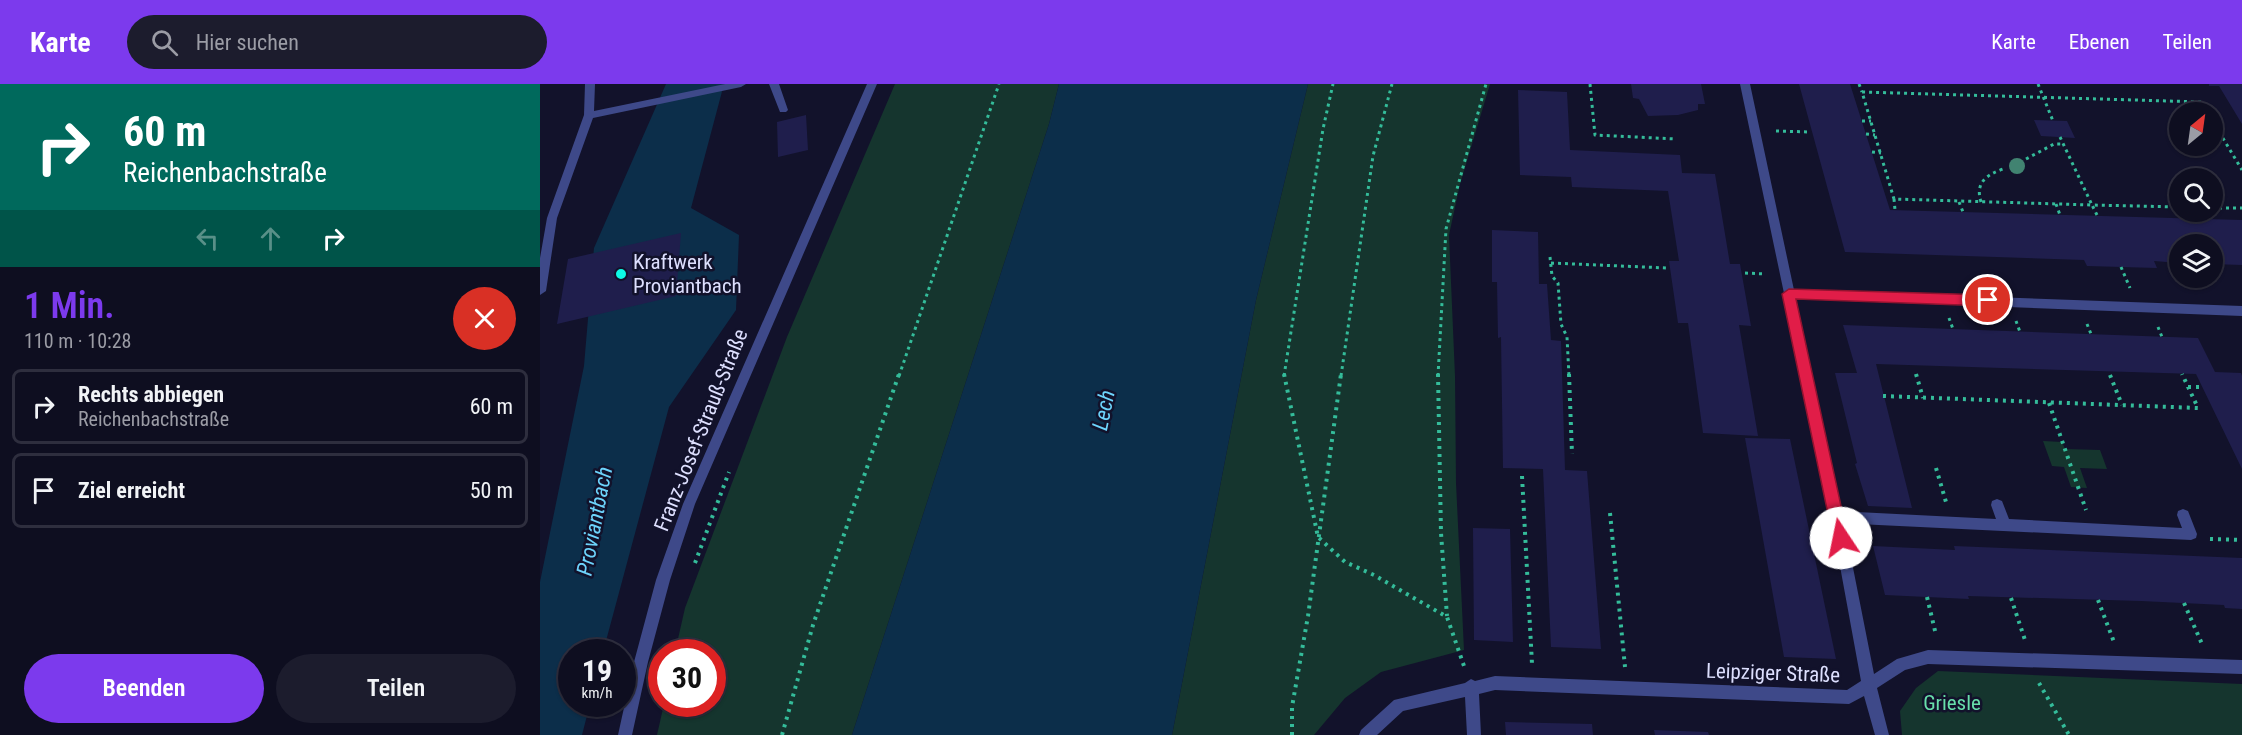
<!DOCTYPE html>
<html lang="de">
<head>
<meta charset="utf-8">
<style>
  :root { --surface:#0e0e20; --page:#1c1c2d; --text:#f1f3f6; --muted:#9b9ca5; --line:#2e2e3e; --accent:#7c3aed }
  body { margin:0; font-family:"Roboto Condensed",sans-serif; background:var(--page); color:var(--text); height:100vh; display:flex; flex-direction:column; font-size:22px; white-space:nowrap }
  * { box-sizing:border-box; margin:0 }
  p { font-size:20px; color:var(--muted) }
  .icon { flex:none; width:33px; height:33px; fill:none; stroke:currentColor; stroke-width:2; stroke-linecap:round; stroke-linejoin:round }
  .map { position:relative; flex:1; overflow:hidden }
  .side { display:flex; flex-direction:column; background:var(--surface); width:540px }
  .side>* { flex:none }
  .top-card { background:#00695c; color:#fff; overflow:hidden }
  .needle { width:39px; rotate:29deg }
  .fabs { position:absolute; left:1629px; top:18px; display:grid; gap:12px }
  .fabs a { display:grid; place-items:center; width:54px; height:54px; border-radius:50%; background:var(--surface); box-shadow:0 2px 4px #0004,0 0 0 2px var(--line); font-size:30px }
  .speed { position:absolute; left:18px; top:555px; display:flex; gap:12px; font-size:30px; font-weight:700; text-align:center }
  .speed>* { display:grid; place-content:center; width:78px; height:78px; border-radius:50%; background:var(--surface); box-shadow:0 2px 4px #0004,0 0 0 2px var(--line); line-height:1 }
  .speed small { font-size:15px; font-weight:400 }
  .speed .limit { border:9px solid #d22; background:#fff; color:#111 }
  .pin { position:absolute; display:grid; place-items:center; width:51px; height:51px; color:#fff; margin:-26px; border:3px solid #fff; border-radius:50%; box-shadow:0 2px 6px #0007 }
  .me { position:absolute; width:66px; margin:-33px; rotate:349deg; stroke-linejoin:round; filter:drop-shadow(0 0 4px #0008) }
  .turn { display:flex; align-items:center; gap:21px; height:126px; padding:0 24px; font-size:27px }
  .turn .icon { width:78px; height:78px; stroke-width:2.5 }
  .turn b { display:block; font-size:42px; line-height:51px }
  .lanes { display:flex; align-items:center; height:57px; padding:0 24px; background:#0003; justify-content:center; gap:30px; direction:ltr }
  .lanes .off { opacity:.35 }
  .round { display:grid; place-items:center; flex:none; width:63px; height:63px; border-radius:32px; background:var(--page) }
  .summary { display:flex; align-items:center; justify-content:space-between; height:102px; padding:0 24px }
  h1 { font-size:36px; font-weight:600; line-height:45px; color:var(--accent) }
  .action { display:flex; gap:12px; margin-top:auto; padding:12px 24px }
  .action a { flex:1; height:69px; border-radius:36px; background:var(--accent); color:#fff; font-size:24px; font-weight:600; line-height:69px; text-align:center }
  .action a+a { background:var(--page); color:var(--text) }
  ul { padding:0; list-style:none }
  li { display:flex; align-items:center; gap:18px; height:75px; margin:0 12px 9px; padding:0 12px; border:3px solid var(--line); border-radius:9px }
  li div { flex:1 }
  li b { display:block; font-size:22px }
  li em { font-style:normal }
  header { display:flex; align-items:center; gap:36px; box-sizing:border-box; height:84px; padding:0 30px; background:var(--accent); color:#fff }
  header strong { font-size:28px }
  nav { display:flex; gap:33px; margin-inline-start:auto; font-size:21px }
  .search { width:420px; height:54px; background:var(--page); display:flex; align-items:center; gap:15px; box-sizing:border-box; padding:0 21px; border-radius:33px; color:var(--muted); font-size:22px }
  main { display:flex; flex:1; min-height:0 }
  .map>svg:first-child { display:block }
  .green { fill:#15352e }
  .water { fill:#0c2e4a }
  .building { fill:#1f1e4c }
  .lines { fill:none; stroke-linecap:round; stroke-linejoin:round }
  .path-far1 { stroke:#34bc9a; stroke-width:3; stroke-dasharray:3 4; stroke-linecap:butt }
  .path { stroke:#34bc9a; stroke-width:4; stroke-dasharray:3 5; stroke-linecap:butt }
  .service { fill:#3e4989; fill-rule:evenodd }
  .minor { fill:#3e4989; fill-rule:evenodd }
  .tree { fill:#418371 }
  .route { fill:#e11d48; stroke:#92132f; stroke-width:1.5 }
  .poi-dot { fill:#0dfae6; stroke:#12122b; stroke-width:2 }
  .labels { text-anchor:middle; stroke-width:5; stroke-linejoin:round; paint-order:stroke }
  .poi-label { font-size:21px; fill:#dddffe; stroke:#12122b; text-anchor:start }
  .street-label { font-size:21px; fill:#dddffe; stroke:#12122b }
  .park-label { font-size:21px; fill:#68dfab; stroke:#12122b }
  .water-label { font-size:22px; font-style:italic; fill:#6dd4fc; stroke:#12122b }
</style>
</head>
<body>
<header>
<strong>Karte</strong>
<div class="search"><svg class="icon" aria-label="search" viewBox="0 0 24 24"><circle cx="10" cy="10" r="6"/><path d="M15 15l6 6"/></svg>Hier suchen</div>
<nav><a>Karte</a><a>Ebenen</a><a>Teilen</a></nav>
</header>
<main>
<section class="side">
<div class="top-card">
<div class="turn"><svg class="icon" aria-label="right" viewBox="0 0 24 24"><path d="M7 20v-9h11M14 6l5 5-5 5"/></svg><div><b>60 m</b>Reichenbachstraße</div></div>
<div class="lanes"><svg class="icon off" aria-label="left" viewBox="0 0 24 24"><path d="M17 20v-9H6M10 6l-5 5 5 5"/></svg><svg class="icon off" aria-label="ahead" viewBox="0 0 24 24"><path d="M12 20V5M6 11l6-6 6 6"/></svg><svg class="icon" aria-label="right" viewBox="0 0 24 24"><path d="M7 20v-9h11M14 6l5 5-5 5"/></svg></div>
</div>
<div class="summary"><div><h1>1 Min.</h1><p>110 m · 10:28</p></div><a class="round" style="background:#d93025;color:#fff"><svg class="icon" aria-label="close" viewBox="0 0 24 24"><path d="M6 6l12 12M18 6L6 18"/></svg></a></div>
<ul>
<li><svg class="icon" aria-label="right" viewBox="0 0 24 24"><path d="M7 20v-9h11M14 6l5 5-5 5"/></svg><div><b>Rechts abbiegen</b><p>Reichenbachstraße</p></div><em>60 m</em></li>
<li><svg class="icon" aria-label="arrive" viewBox="0 0 24 24"><path d="M6 21V4h12l-3 4 3 4H6"/></svg><div><b>Ziel erreicht</b></div><em>50 m</em></li>
</ul>
<div class="action"><a>Beenden</a><a>Teilen</a></div>
</section>
<div class="map">
<svg width="1702" height="651" viewBox="0 0 1702 651">
  <rect width="100%" height="100%" fill="#12122b"/>
  <path class="green" d="M355,0h164l-10,40 -197,611h-195l7,-31h48v-52h-37l10,-44 102,-271z
    M768,0h182l-30,100 -11,51 6,141 1,107 8,167 -83,22 -36,26 -31,37h-142l84,-435z
    M1503,357l19,1 3,7 35,1 7,19 -27,-1 7,20 -16,-1 -7,-20 -12,-1z
    M1398,587l304,13v51h-340l-2,-24 16,-23z"/>
  <path class="water" d="M126,0h58l-33,124 48,27 -3,75 -67,97 -66,245h-31v52h18l-8,31h-42v-153l44,-216 10,-118z
    M519,0h249l-52,216 -84,435h-320l197,-611z"/>
  <path class="building" d="M1091,0h70l4,20h-7v6l-20,5 -30,1 -9,-17 -6,-1z
    M1259,0h51l40,126 352,10v45l-30,-1v-20h-32v19l-26,-2 3,7 -70,-2 -3,-6 -239,-8z
    M1669,0h33v40l-23,-38h-10z
    M978,6l49,2 3,58 110,5 2,18 33,1 15,90h10l11,62 -12,-1 19,111 -55,-3 -15,-110h-10l-9,-62h10l-11,-70 -96,-4 -1,-10 -51,-2z
    M266,31l2,35 -30,7 -1,-35z
    M1494,36l33,1 8,17 -34,-2z
    M952,146l46,2 1,52h8l4,56 10,1 4,129 22,1 14,178 -50,-2 -8,-178 -40,-1 -2,-131 -3,1 -1,-56h-5z
    M141,149l-5,63 -119,28 11,-65z
    M1303,241l355,13 17,34 26,1 1,3v93l-46,-95 -320,-10 36,144 -44,-2 -13,-42 2,-1 -22,-90h22z
    M1205,354l45,1 46,220 -52,-2z
    M933,444l37,1 3,113 -39,-2z
    M1333,462l82,4 -1,-4 288,12v51l-17,-1 -1,-3 -83,-4 -173,-5 1,3 -84,-4z
    M965,638l87,2 1,11h-87z
    M1114,646l54,2 1,3h-54z"/>
  <g class="lines">
    <path class="path-far1" d="M1050,0l5,51 81,4
      M1319,0l3,8
      M1498,0l15,37
      M1672,36l30,50
      M1322,37h9
      M1236,47l35,1
      M1326,50l9,1
      M1520,53l32,68 -198,-6 -32,-107 340,10 6,10
      M1332,68l9,1
      M1486,75l28,-15h10
      M1354,115l1,11
      M1419,118l4,10
      M1441,118c-6,-19 5,-27 22,-33
      M1516,120l4,11
      M1672,124h30
      M1557,131l-5,-10 88,2
      M1010,173l2,19 6,7 3,41 6,13 2,39
      M1011,179l116,5
      M1581,183l9,21
      M1205,189l20,1
      M1409,234l4,11
      M1476,237l4,11
      M1547,240l4,10
      M1618,243l4,10
      M359,292l100,-292
      M744,292l39,-247 10,-45
      M801,292l32,-220 19,-72
      M898,292l8,-147 40,-145"/>
    <path class="path" d="M744,290l34,163 27,25 29,13 73,42 17,49
      M898,290l3,159 6,83
      M1029,290l3,80
      M1376,290l7,24
      M1570,291l12,30
      M1648,303h14
      M1343,312l315,12 -16,-34
      M1509,319l37,107
      M1396,384l10,34
      M982,392l10,188
      M1070,429l15,154
      M1670,455l32,1
      M155,479l34,-91
      M1387,513l9,38
      M1471,514l14,42
      M1558,516l16,42
      M1644,519l18,41
      M1499,599l30,52
      M242,651l31,-110 86,-251
      M752,651v-28l16,-91 33,-242"/>
    <path class="service" d="M45,0h10l-1,27 131,-27h21l-5,3 -148,31 -36,100 -11,73 -6,4v-37l7,-40 37,-103z
      M229,0h10l9,26 -2,2h-6z
      M1457,415l5,2 7,18 173,9 -5,-13 1,-4 5,-2 5,2 9,23 -1,4 -5,2 -354,-17 -5,-2 -1,-4 1,-4 5,-2 159,8 -5,-14 1,-4z"/>
    <path class="minor" d="M327,0h10l-182,420 -25,76 -22,82 -16,73h-14l16,-73 22,-82 27,-76z
      M1200,0h10l44,206 448,16v10l-446,-17 47,218 31,157 23,-15 31,-9 314,10v14l-314,-10 -23,6 -28,18 12,47h-14l-11,-39 -15,8 -354,-14 -16,4 2,41h-14l-2,-38 -62,14 -26,24h-18l2,-5 33,-30 71,-17 6,-4 4,2 20,-5 352,14 14,-9 -30,-164z"/>
  </g>
  <circle class="tree" cx="1477" cy="82" r="8"/>
  <path class="route" d="M1249,205l199,6 6,5 -6,6 -192,-7 52,239 -2,4 -5,2 -5,-2 -3,-4 -51,-244z"/>
  <circle class="poi-dot" cx="81" cy="190" r="6"/>
  <g class="labels">
    <g class="poi-label">
      <text x="93" y="185">Kraftwerk<tspan x="93" dy="24">Proviantbach</tspan></text>
    </g>
    <g class="street-label">
      <text transform="translate(161 346) rotate(-68)" y="7">Franz-Josef-Strauß-Straße</text>
      <text transform="translate(1233 589) rotate(2)" y="7">Leipziger Straße</text>
    </g>
    <g class="park-label">
      <text x="1412" y="626">Griesle</text>
    </g>
    <g class="water-label">
      <text transform="translate(563 326) rotate(-78)" y="8">Lech</text>
      <text transform="translate(54 437) rotate(-79)" y="8">Proviantbach</text>
    </g>
  </g>
</svg>
<div class="fabs">
<a><svg class="needle" viewBox="-14 -14 28 28"><path d="M0-13l5 13h-10z" fill="#e53935"/><path d="M0 13l5-13h-10z" fill="#9b9ca5"/></svg></a>
<a><svg class="icon" aria-label="search" viewBox="0 0 24 24"><circle cx="10" cy="10" r="6"/><path d="M15 15l6 6"/></svg></a>
<a><svg class="icon" aria-label="layers" viewBox="0 0 24 24"><path d="M12 4l9 5-9 5-9-5zM3 14l9 5 9-5"/></svg></a>
</div>
<div class="speed"><div>19<small>km/h</small></div><div class="limit">30</div></div>
<div class="pin" style="left:1448px;top:216px;background:#d93025"><svg class="icon" aria-label="arrive" viewBox="0 0 24 24"><path d="M6 21V4h12l-3 4 3 4H6"/></svg></div>
<svg class="me" style="left:1301px;top:454px" viewBox="-20 -20 40 40"><circle r="19" fill="#fff"/><path d="M0-13L10 11 0 6-10 11z" fill="#e11d48"/></svg>
</div>
</main>
</body>
</html>
